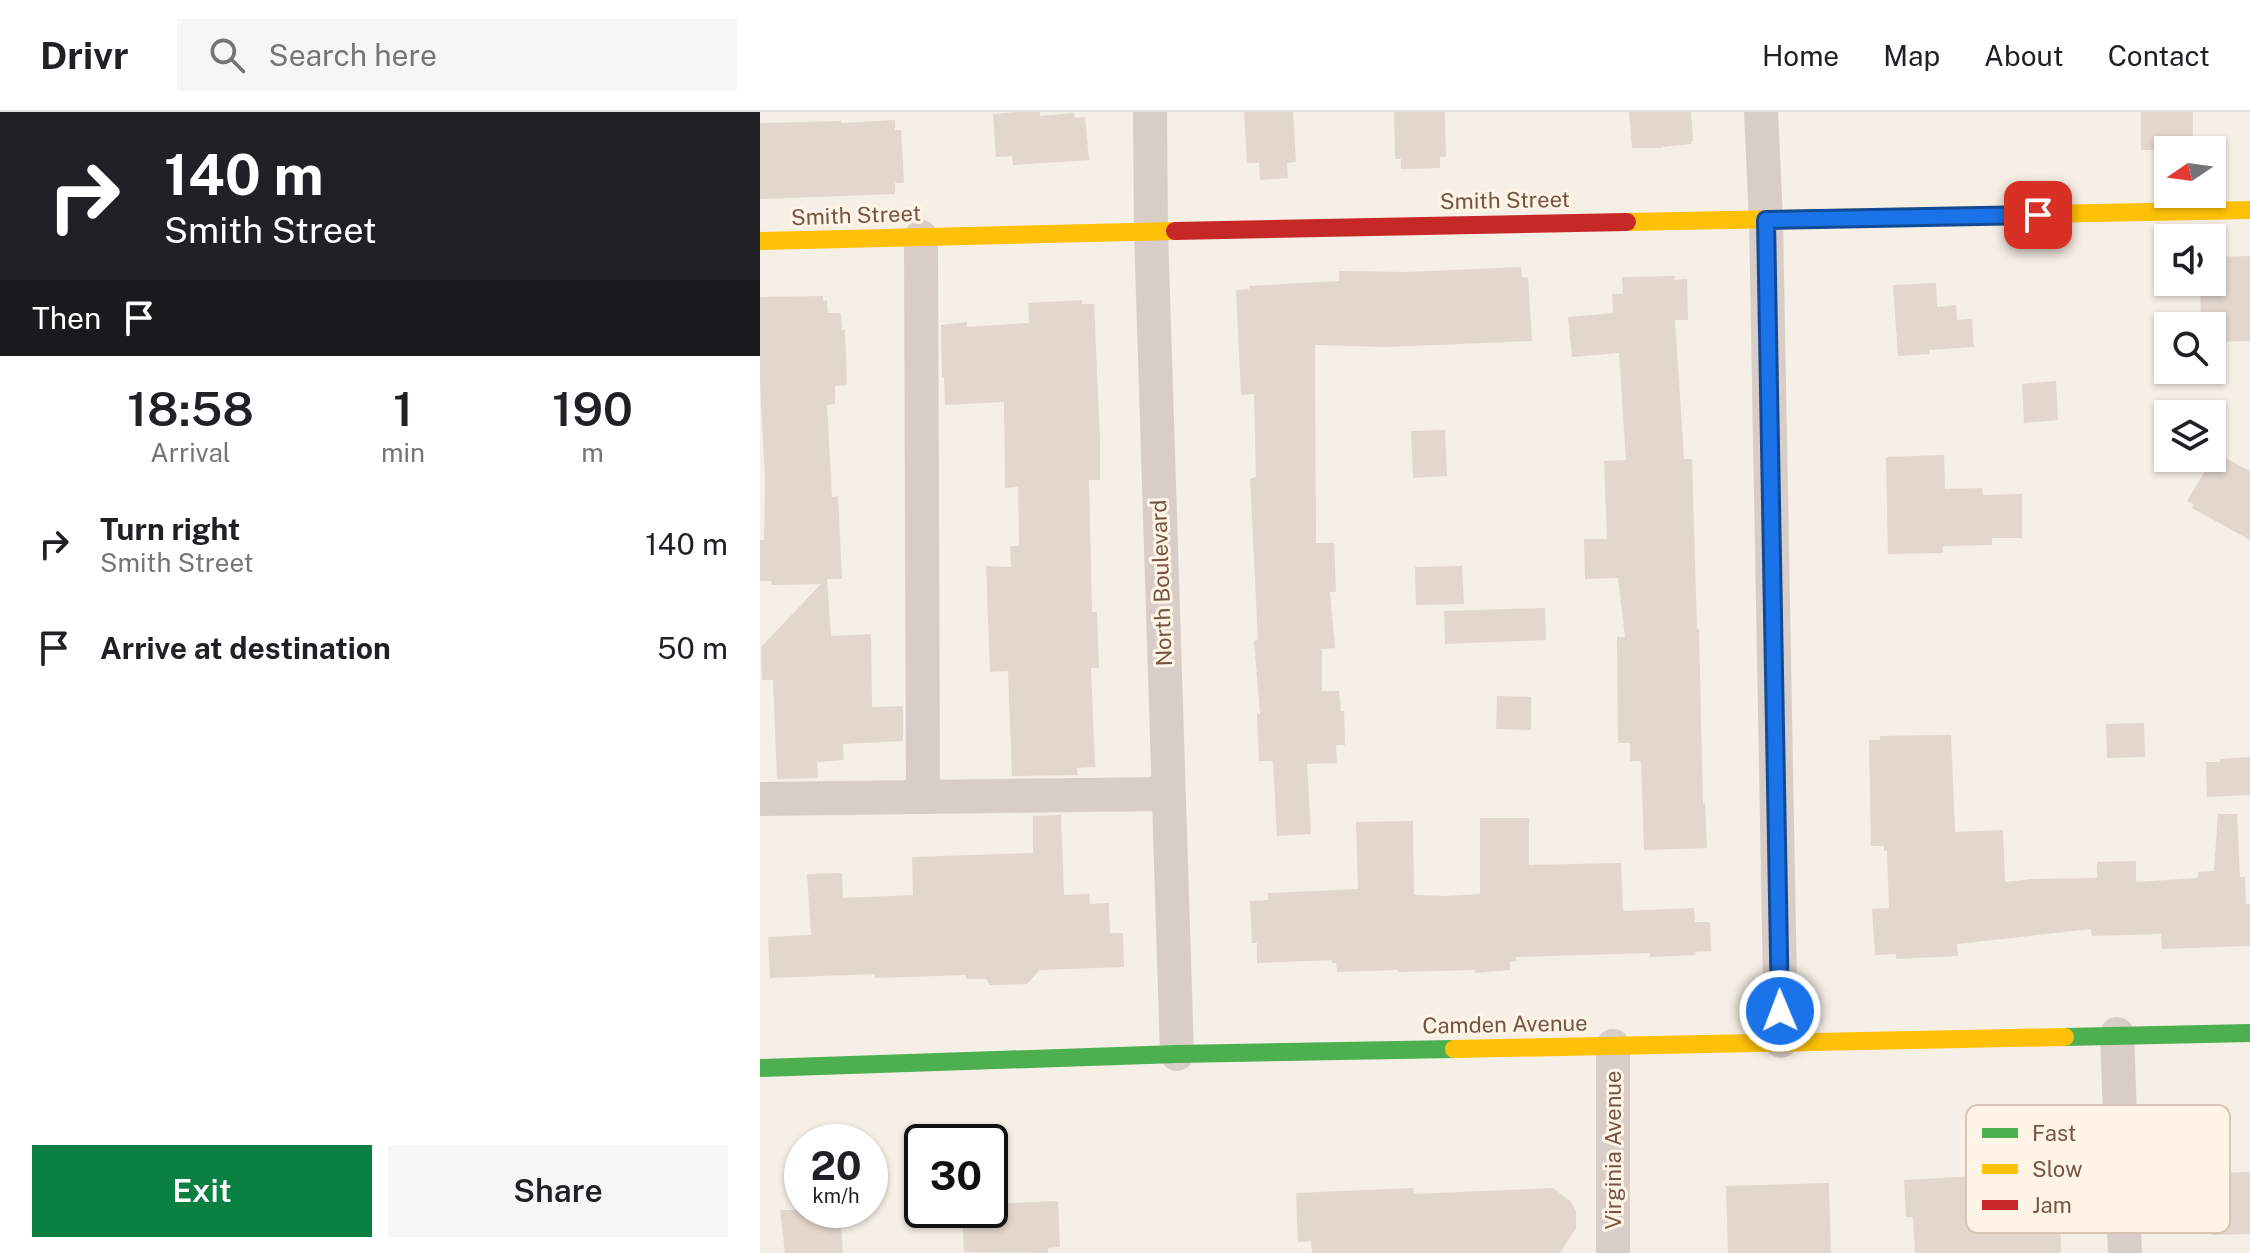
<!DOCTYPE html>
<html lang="en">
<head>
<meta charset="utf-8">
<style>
  :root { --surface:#fff; --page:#f6f6f6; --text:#202124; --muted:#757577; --line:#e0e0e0; --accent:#0b8043 }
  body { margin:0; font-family:"Public Sans",sans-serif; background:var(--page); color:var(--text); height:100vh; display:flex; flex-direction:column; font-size:30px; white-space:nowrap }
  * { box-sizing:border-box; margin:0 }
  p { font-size:26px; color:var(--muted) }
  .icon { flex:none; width:44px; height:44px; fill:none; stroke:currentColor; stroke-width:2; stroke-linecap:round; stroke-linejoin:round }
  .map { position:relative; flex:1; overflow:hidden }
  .drawer { display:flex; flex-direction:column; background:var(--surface); width:760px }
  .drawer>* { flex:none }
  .hud { background:#202124; color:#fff; overflow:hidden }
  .needle { width:52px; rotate:257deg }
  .fabs { position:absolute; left:1394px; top:24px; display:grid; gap:16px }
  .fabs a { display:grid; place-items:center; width:72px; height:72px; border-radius:0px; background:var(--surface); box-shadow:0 2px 6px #0004; font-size:40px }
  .speed { position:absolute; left:24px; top:1012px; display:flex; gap:16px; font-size:40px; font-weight:700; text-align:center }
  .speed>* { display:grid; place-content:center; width:104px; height:104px; border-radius:50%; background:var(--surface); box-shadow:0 2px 6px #0004; line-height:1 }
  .speed small { font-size:20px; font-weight:400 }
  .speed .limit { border:4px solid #111; border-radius:12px; background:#fff; color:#111 }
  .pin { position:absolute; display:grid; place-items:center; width:68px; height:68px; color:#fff; margin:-34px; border-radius:16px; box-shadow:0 4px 12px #0006 }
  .me { position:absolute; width:88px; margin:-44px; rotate:359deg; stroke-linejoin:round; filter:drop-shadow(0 0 6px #0008) }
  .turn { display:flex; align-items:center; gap:28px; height:168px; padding:0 32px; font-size:36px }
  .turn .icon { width:104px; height:104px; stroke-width:2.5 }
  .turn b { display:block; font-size:56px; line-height:68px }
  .then { display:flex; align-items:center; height:76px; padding:0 32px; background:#0003; gap:16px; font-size:30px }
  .eta { display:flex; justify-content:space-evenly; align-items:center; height:136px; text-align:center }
  .eta b { font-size:48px; font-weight:600; line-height:56px }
  .action { display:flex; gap:16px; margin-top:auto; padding:16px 32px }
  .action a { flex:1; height:92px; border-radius:0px; background:var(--accent); color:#fff; font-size:32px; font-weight:600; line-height:92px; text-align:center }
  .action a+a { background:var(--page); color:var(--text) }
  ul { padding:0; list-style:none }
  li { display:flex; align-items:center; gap:24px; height:104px; padding:0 32px }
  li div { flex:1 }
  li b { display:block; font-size:30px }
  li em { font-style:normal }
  header { display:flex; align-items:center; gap:48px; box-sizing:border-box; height:112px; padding:0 40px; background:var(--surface); border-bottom:2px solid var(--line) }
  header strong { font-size:38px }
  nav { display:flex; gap:44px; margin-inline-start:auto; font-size:28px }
  .search { width:560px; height:72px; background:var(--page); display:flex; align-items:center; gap:20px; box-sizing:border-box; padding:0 28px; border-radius:0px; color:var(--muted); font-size:30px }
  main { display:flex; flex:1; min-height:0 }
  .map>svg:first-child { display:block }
  .building { fill:#e3d6cc }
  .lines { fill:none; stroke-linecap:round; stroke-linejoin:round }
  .street { stroke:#d8cec7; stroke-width:34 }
  .fast { stroke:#4caf50; stroke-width:18 }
  .slow { stroke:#ffc107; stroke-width:18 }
  .jam { stroke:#c62828; stroke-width:18 }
  .route-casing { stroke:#114b97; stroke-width:20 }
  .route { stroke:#1a73e8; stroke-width:14 }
  .labels { text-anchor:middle; stroke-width:6; stroke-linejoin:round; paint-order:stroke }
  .street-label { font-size:22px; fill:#755444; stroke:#fff4e5 }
  .key { fill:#fff4e5; stroke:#d6c4b5; stroke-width:2 }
  .key-label { font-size:22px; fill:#755444 }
</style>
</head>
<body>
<header>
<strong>Drivr</strong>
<div class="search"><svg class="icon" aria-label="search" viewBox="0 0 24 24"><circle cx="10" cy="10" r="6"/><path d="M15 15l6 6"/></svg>Search here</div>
<nav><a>Home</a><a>Map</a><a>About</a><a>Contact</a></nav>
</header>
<main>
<section class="drawer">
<div class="hud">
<div class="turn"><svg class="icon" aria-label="right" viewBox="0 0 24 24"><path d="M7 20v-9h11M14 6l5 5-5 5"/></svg><div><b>140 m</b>Smith Street</div></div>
<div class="then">Then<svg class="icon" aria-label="arrive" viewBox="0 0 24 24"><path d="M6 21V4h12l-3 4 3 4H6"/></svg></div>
</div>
<div class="eta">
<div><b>18:58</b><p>Arrival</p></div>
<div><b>1</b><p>min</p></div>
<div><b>190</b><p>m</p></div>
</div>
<ul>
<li><svg class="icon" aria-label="right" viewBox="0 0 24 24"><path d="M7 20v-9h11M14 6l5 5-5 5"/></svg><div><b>Turn right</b><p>Smith Street</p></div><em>140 m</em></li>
<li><svg class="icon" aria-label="arrive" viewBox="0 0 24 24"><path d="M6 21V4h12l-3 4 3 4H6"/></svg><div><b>Arrive at destination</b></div><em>50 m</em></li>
</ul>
<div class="action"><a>Exit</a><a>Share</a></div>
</section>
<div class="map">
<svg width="1490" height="1141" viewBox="0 0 1490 1141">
  <rect width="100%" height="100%" fill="#f6efe5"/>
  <path class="building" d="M257,0h23v4l34,-3 1,5 10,-1 4,43 -76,5 -1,-9 -16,1 -3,-43z
    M484,0h49l3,50 -9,1 1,15 -28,2 -1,-17h-12z
    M634,0h51l1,45h-6v11l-39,1v-10h-6z
    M869,0h62l2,29h-2l1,3 -30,3v1h-30z
    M1381,0h52v38h-52z
    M135,8v10h6l3,53h-9v11l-135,5v-76l81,-2v2z
    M1490,144v85l-38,1v-16h-11l-1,-44h12v-25z
    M761,155l1,11 6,-1 4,64 -146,6 -71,-2 1,198h18l2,49h-6l5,56 -13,1v42h17l2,20h3l1,34h-9l1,18 -30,1 4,70 -34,2 -4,-75h-14l-2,-47h3l-6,-73 4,-1 -8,-161 6,-2 -2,-83 -13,1 -5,-105 13,-1v-3l90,-5v-10l68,1z
    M915,164l-1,4 13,-1 1,41h-13l9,139h8l5,170h2l4,175 2,-1 2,45 -63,2 -3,-89h-11v-18h-12l-1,-106h8l-7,-59 -33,1 -1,-40h23l-3,-78 22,-1 -7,-107 -47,4 -4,-40 45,-4 -1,-19h11l-1,-17z
    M1176,171l1,24 19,-2 1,15 15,-1 2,28 -45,3v4l-31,2 -5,-71z
    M63,184v5l4,-1 1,13h13l1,17h3l2,55 -12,1v18l-8,1 5,92 6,-1 4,83h-15l4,57 40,-2 1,73 31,-1v35l-60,3 1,16 -27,2 1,16 -41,1 -4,-99h-11l-1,-33 60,-63 -49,1 -1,-4h-11v-41h4l1,-60 -5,-97v-86z
    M322,188v4h12l6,136v40h-11l3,132h5l2,56h-8l4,99 -18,1 1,7 -66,1 -4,-105 -18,1 -4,-106 25,1 -1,-21h9l-1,-59 -13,1 -1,-86 -59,3 -1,-28h-2l-1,-52 26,-3v5l62,-4 -1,-20z
    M1296,269l2,39 -34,3 -2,-39z
    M685,318l2,46 -34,2 -2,-47z
    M1456,341l34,18v69l-58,-32 2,-3 -7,-4z
    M1184,343l1,34 37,-1 1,7 39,-1v44h-30v7l-49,1v7l-55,1 -2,-97z
    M702,454l2,38 -48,1 -1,-38z
    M785,496l1,32 -101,4 -1,-33z
    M737,584l34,1v33l-35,-1z
    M1384,611l1,34 -38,1 -1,-34z
    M1191,623l4,97 48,-2 2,52 27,-3 65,-1v-16l39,-1v21l62,-4v-6l16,-1 4,-57h19l3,63h5l1,27h4v42l-88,3 -1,-15 -69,2 -1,-7 -134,15 1,12 -62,3v-5l-21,1 -3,-46 17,-1 -2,-57h-3v-5h-13l-2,-106h11v-4z
    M1490,645v38l-43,2 -1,-35h14v-3z
    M301,703l3,80 25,-1 1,10 19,-1 1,30h13l1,34 -84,3 -13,14 -37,1 -4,-6h-20v-4l-91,3v-4l-105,4 -2,-41 43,-2 -4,-61 35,-1 1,25 70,-3 -1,-38 121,-4v-37z
    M720,706h49v47l92,-2 2,48 71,-3 1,14h15l1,29 -16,1 1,3 -46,2v-4l-134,4v4l-6,1v8l-35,3v-3l-77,2v-2l-61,2 -1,-9h-4v-3l-75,3v-20h-5l-2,-42 18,-1v-7l90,-4 -2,-67 57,-1 1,74 33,1 33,-2z
    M1299,1059l2,82h-146l-2,-36h-7l-2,-37z
    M1490,1060v62l-38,1 -2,-62z
    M1069,1071l2,70h-103l-2,-67z
    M653,1076l1,6 139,-6 17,13 6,10v17l-16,25h-248l-1,-12 -13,1 -2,-49z
    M298,1089l2,46 -12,1v5l-84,-1 -2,-42h28v-6z
    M20,1098h60l3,43h-58z"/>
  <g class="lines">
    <path class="street" d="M390,0l1,119 26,823
      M1001,0l5,108 15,821
      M161,125l2,560
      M0,687l408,-5
      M1357,922l8,219
      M853,934v207"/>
    <path class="fast" d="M1305,925l185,-4
      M0,956l417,-14 277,-5"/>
    <path class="slow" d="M867,110l623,-12
      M0,129l415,-10
      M694,937l611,-12"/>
    <path class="jam" d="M415,119l452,-9"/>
  </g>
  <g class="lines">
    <defs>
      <path id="route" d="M1020,899l-14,-791 272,-5"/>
    </defs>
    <use href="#route" class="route-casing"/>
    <use href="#route" class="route"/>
  </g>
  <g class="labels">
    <g class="street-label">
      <text transform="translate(745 88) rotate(-1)" y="8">Smith Street</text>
      <text transform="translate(96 103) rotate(-2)" y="8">Smith Street</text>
      <text transform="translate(401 471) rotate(-92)" y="8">North Boulevard</text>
      <text transform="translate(745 912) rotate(-1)" y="8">Camden Avenue</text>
      <text transform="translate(853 1038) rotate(-90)" y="8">Virginia Avenue</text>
    </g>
  </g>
  <rect x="1206" y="993" width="264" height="128" rx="12" class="key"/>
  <rect x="1222" y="1016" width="36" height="10" fill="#4caf50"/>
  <rect x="1222" y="1052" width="36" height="10" fill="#ffc107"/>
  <rect x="1222" y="1088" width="36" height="10" fill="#c62828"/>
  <g class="key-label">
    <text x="1272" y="1029">Fast</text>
    <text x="1272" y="1065">Slow</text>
    <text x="1272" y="1101">Jam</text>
  </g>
</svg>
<div class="fabs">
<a><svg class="needle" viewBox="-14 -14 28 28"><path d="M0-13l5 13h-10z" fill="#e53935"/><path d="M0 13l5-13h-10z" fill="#757577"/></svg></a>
<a><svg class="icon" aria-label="sound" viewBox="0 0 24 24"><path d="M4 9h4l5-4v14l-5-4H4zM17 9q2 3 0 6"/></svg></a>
<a><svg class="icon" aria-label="search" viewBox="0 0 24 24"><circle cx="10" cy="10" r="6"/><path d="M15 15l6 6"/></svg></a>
<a><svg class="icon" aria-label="layers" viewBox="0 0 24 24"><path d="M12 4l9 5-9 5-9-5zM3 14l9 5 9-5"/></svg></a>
</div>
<div class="speed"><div>20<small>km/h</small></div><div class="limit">30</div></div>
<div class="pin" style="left:1278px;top:103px;background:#d93025"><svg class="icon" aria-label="arrive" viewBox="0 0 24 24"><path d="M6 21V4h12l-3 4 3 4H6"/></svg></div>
<svg class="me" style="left:1020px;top:899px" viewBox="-20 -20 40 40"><circle r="17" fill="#1a73e8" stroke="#fff" stroke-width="3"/><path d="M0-11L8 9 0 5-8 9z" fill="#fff"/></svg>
</div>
</main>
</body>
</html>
